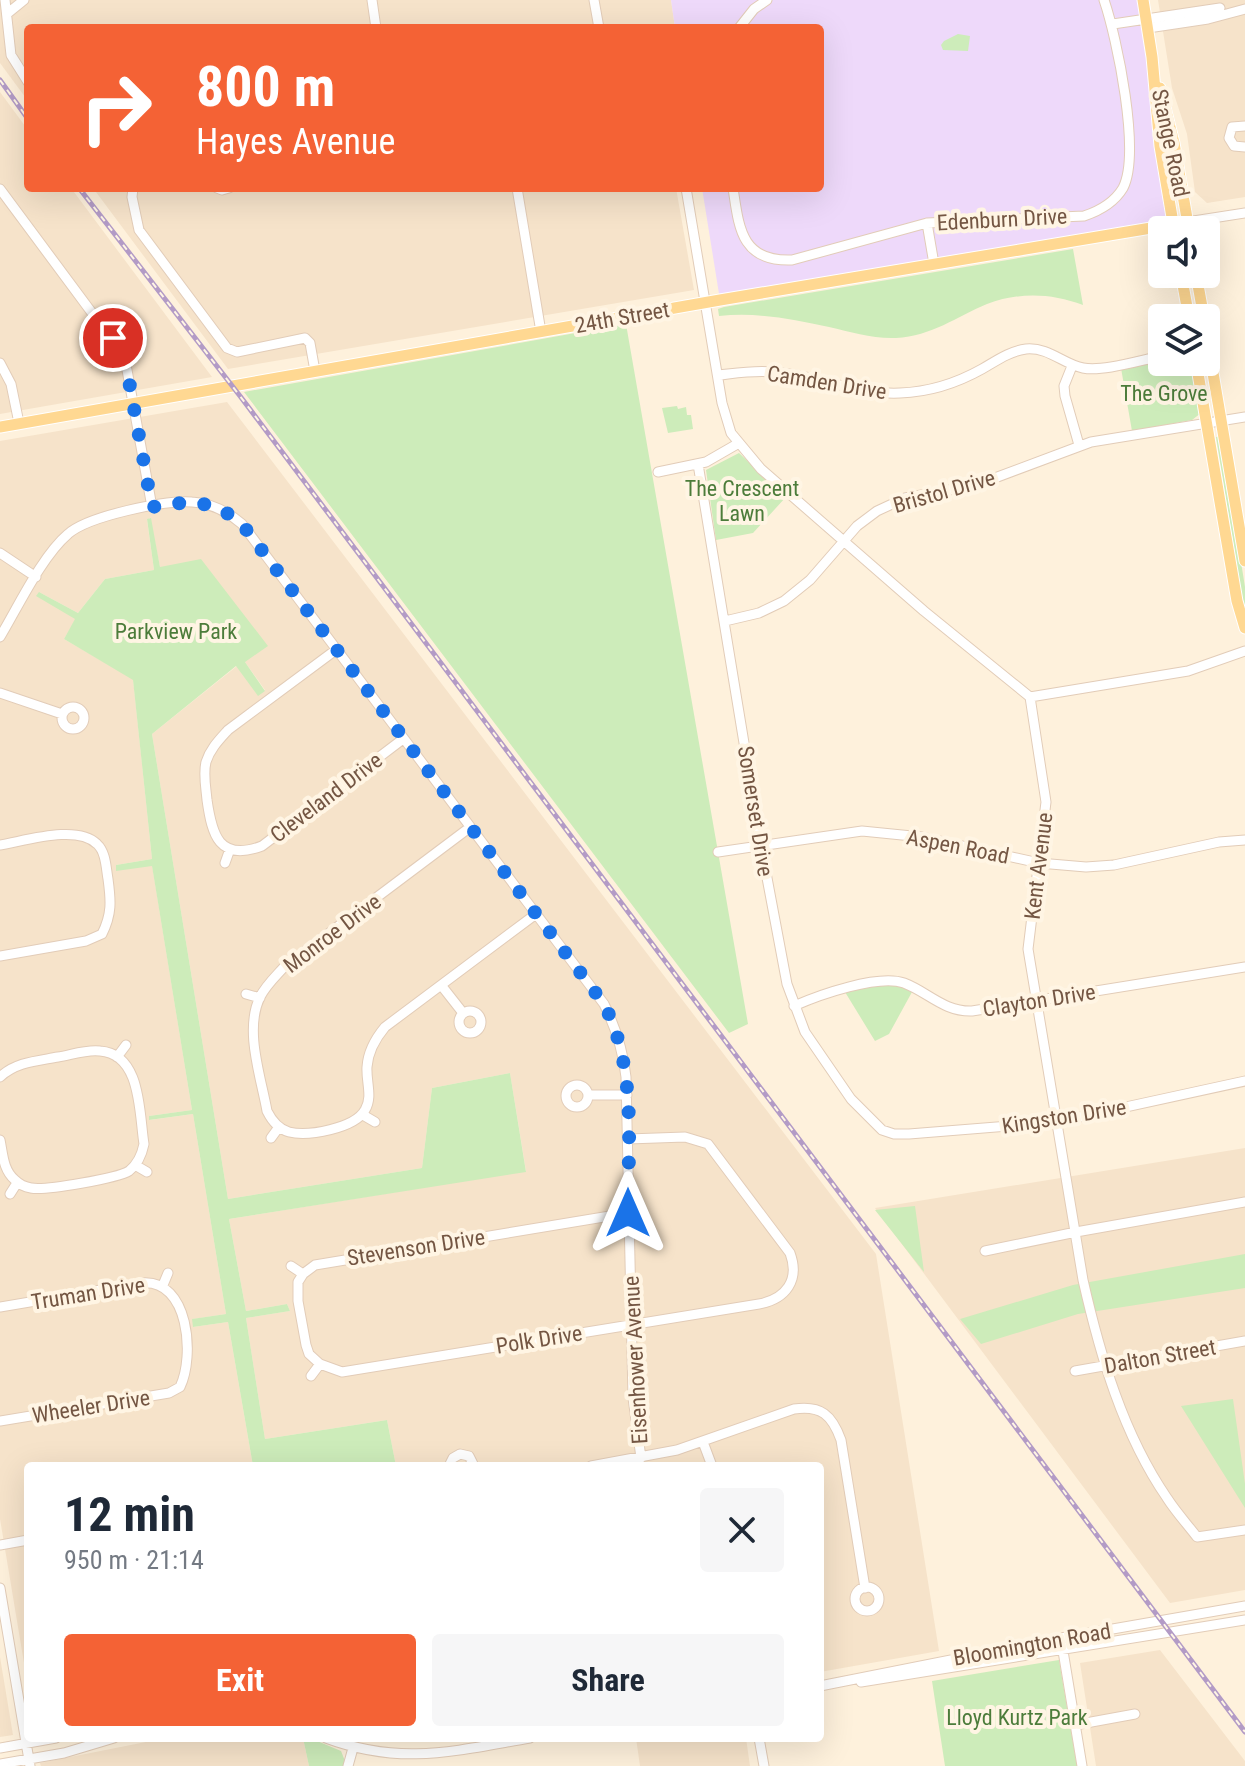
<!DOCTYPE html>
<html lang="en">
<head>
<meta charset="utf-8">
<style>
  :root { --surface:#fff; --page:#f6f6f7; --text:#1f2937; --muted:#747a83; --accent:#f46235 }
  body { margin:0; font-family:"Roboto Condensed",sans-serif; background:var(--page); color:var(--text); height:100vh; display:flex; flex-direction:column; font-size:30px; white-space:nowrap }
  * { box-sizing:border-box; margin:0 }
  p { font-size:26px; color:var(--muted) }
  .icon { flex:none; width:44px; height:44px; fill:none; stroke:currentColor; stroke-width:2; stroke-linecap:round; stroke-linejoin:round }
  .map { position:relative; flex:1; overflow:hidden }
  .panel { position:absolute; left:24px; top:1462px; width:800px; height:280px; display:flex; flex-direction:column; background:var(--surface); border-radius:8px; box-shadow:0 8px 32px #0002 }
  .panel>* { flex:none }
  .banner { position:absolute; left:24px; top:24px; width:800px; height:168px; border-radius:8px; box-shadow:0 8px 32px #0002; background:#f46235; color:#fff; overflow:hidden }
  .fabs { position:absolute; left:1148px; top:216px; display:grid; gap:16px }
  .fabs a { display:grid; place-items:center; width:72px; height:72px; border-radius:8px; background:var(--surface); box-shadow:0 8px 32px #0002; font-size:40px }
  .pin { position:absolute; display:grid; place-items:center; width:68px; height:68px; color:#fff; margin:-34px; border:4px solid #fff; border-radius:50%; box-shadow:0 2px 8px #0007 }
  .me { position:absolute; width:88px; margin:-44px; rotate:0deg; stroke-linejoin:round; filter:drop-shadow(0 0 6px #0008) }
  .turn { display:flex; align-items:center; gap:28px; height:168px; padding:0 40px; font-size:36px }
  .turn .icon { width:104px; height:104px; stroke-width:2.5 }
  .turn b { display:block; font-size:56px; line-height:68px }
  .round { display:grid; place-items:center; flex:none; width:84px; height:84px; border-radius:8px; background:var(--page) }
  .summary { display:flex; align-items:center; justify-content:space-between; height:136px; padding:0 40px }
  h1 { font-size:48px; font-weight:700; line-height:60px }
  .button { display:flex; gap:16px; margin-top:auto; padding:16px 40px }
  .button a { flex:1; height:92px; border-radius:8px; background:var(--accent); color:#fff; font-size:32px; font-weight:700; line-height:92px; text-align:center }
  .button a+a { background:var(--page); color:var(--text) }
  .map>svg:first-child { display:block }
  .residential { fill:#f6e3ca }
  .education { fill:#eed9fa }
  .green { fill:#cdecba }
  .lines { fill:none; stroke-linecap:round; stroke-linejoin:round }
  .minor-casing { stroke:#e2ccb8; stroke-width:11 }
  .major-casing { stroke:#fff; stroke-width:13 }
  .minor { stroke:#fff; stroke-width:9 }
  .major { stroke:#ffd892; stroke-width:11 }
  .rail-casing { stroke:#b39bc6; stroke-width:5 }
  .rail { stroke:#fff5e4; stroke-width:2; stroke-dasharray:6; stroke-linecap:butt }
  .route { stroke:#1a73e8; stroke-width:14; stroke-dasharray:0 25.2 }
  .labels { text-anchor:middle; stroke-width:8; stroke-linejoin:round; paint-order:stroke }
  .street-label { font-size:22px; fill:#745643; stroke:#fff5e4 }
  .park-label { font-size:22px; fill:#4c7c3a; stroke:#fff5e4 }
</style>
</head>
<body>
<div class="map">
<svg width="1245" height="1766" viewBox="0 0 1245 1766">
  <rect width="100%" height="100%" fill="#fef1dc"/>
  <path class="residential" d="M0,0h671l4,28h-647v73l-28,-38z
    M1158,0h87v197l-38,6 -12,-11 -8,-58 -15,-46z
    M0,92l28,38v58h43l141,189 -212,37z
    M93,188h583l18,102 -466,79z
    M227,402l649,852 63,397 -119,21v-206h-424l-9,-46 -122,19 -19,-121 44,-7 -3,-7 -41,7 -17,-92 297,-48 -16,-98 -78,15 -10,80 -194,31 -76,-465 85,-68 21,29 7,-5 -20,-28 -85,-95 -10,-49 -3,2 7,50 -49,9 -27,34 -39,-21 37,27 -12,20 69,40 19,180 -36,6v5l36,-5 40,245 -43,6 1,4 43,-6 33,200 -33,5v8l35,-5 25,144h-225v221l-28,-168v-1078z
    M1245,1148v442l-75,13 -295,-395z
    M1160,1650l85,111v5h-149l-16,-103z
    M0,1657l13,78 -13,2z
    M166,1738h137l6,28h-268l-1,-3z
    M636,1738h110l4,28h-110z"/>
  <path class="education" d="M671,0h472l30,224 -453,76 -18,-112h118v-160h-145z"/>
  <path class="green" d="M958,34l12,2 -2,15 -25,-1 -2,-5 3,-4z
    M1073,249l10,56c-32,-12 -64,-13 -96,-1 -31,13 -55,32 -91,34 -23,1 -45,-6 -67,-11 -37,-8 -72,-15 -110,-11l-1,-7 6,-2z
    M626,324l122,700 -19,9 -485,-641z
    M1162,361l30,1 1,16 8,35 -9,7 -60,11 -11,-63z
    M677,406l1,3 8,-2 1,8h4l2,14 -25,4 -6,-25z
    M1221,436l24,151v28l-29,-178z
    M739,453l47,44 -33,36 -37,7 -10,-70z
    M151,518l9,49 41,-8 67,87 -23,16 20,29 -7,5 -22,-30 -84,68 76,465 194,-31 10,-80 78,-15 16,99 -297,47 17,92 41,-7 3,7 -44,7 19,121 122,-19 9,46h-143l-25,-144 -35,5 -1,-8 34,-5 -33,-200 -44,6v-4l43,-6 -40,-244 -36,5v-6l36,-6 -19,-179 -69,-41 11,-20 -39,-23 3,-4 39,21 27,-34 49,-9 -7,-51z
    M886,984l15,2 11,6 -23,42 -14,7 -30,-49z
    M915,1206l9,66 -49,-62z
    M1245,1254v34l-167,26 -97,30 -21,-25 113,-34z
    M1233,1399l12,85v24l-64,-102z
    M1059,1660l18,106h-132l-13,-85z
    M303,1738h7l31,13 4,10 -2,5h-34z"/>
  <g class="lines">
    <defs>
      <path id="minor" d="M5,0l6,55 17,27
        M372,0l4,28
        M594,0l5,28
        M8,13l16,-13
        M1113,24l107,-16
        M739,28l15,-19 13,-9
        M1148,28l60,-9 37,-10
        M1245,126l-13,1 -3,11 5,8 11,1
        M133,188l-1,9 7,33 88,118 10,4 68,-14 5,5 5,28
        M217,188l5,2 7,-2
        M517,188l24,144
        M686,188l36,215 9,30 30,36 163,142 106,86 16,105 -18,147 55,331c17,75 40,154 84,218 9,14 20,26 30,39l48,-7
        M733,188c6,40 8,74 59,72l135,-37 157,-7c15,-5 30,-13 39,-28 18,-35 -6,-150 -19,-188
        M0,189l121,163 6,18 25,137
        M1187,222l58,-9
        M927,223l7,41
        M0,363l11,21 8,39
        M1072,366l-8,20 1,10 14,49
        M719,375c18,-2 36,-5 54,-3 44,3 83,23 127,21 29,-1 57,-10 82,-24 14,-8 28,-18 44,-20 23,-2 37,15 57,19 20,4 58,-8 79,-12
        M698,464l63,382 26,138 18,48 46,67 31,31 12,4h15l148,-12 188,-41
        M658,472l48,-10 33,-19
        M0,553l36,24
        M725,621l34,-8 25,-12 26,-21 47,-54 20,-15 28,-13 71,-13 115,-43 154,-25
        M0,637c18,-30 42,-81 68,-103 20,-18 97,-34 124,-32 20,1 35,9 50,22l362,480c12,24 19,46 22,73l7,321 8,60
        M337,649l-109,81c-9,10 -18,19 -22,32 -3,12 0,26 1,38 5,35 12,62 55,46l141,-107
        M0,693l62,21
        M1030,697l158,-26 57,-20
        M62 718a11 11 0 1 1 22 0a11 11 0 1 1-22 0Z
        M469,828l-185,139c-8,9 -18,18 -24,30 -16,33 1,80 7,114 5,10 11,18 22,21 19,5 66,-4 76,-22 8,-13 1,-28 2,-43 1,-16 8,-28 18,-40l151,-113
        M0,845c25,-4 77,-21 97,-1 9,8 9,24 11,35 3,22 4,35 -6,55
        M718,852l144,-21 60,6 117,26 47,4 28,-2 105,-23 26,-2
        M225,863l5,-14
        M0,956l86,-15 16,-7
        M441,985l22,28
        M246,994l14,4
        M794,1006c25,-11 84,-32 110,-23 24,9 40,29 68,28l273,-44
        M459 1022a11 11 0 1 1 22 0a11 11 0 1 1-22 0Z
        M117,1057l9,-12
        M0,1077c16,-15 37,-16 58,-20 13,-2 29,-8 42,-6 42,3 39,63 44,93 -2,10 -6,20 -15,27 -11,7 -84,20 -98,17 -6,-1 -12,-4 -16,-8 -12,-10 -12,-26 -15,-40
        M566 1096a11 11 0 1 1 22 0a11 11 0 1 1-22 0Z
        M589,1095h38
        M363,1115l12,7
        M271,1138l8,-11
        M135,1165l12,7
        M10,1194l7,-11
        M628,1213l-313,52 -12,9 -5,8v19l8,44 3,9 11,10 22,8 417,-68c27,-5 41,-24 31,-51l-82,-109 -23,-7 -57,2
        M985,1251l91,-19 169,-30
        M291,1266l12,8
        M163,1285l5,-12
        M0,1307l142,-24c47,-4 53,73 38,104
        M1075,1371l170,-30
        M311,1376l9,-12
        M0,1421l169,-28 11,-6
        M703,1442l9,24
        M449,1466l4,-8 7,-4 9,2 5,10
        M591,1466l86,-16 117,-41c27,-4 38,6 47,31l24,148
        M0,1545l28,-5
        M855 1599a12 12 0 1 1 24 0a12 12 0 1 1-24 0Z
        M0,1588l30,178
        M1062,1645l20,121
        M861,1682l384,-62
        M820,1686l241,-48 184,-32
        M1075,1725l60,-11
        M326,1738c75,28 128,13 204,0
        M759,1738l5,28
        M0,1748l56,-10
        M0,1764l64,-11 50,-15
        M348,1766l5,-18"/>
      <path id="major" d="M1143,0l9,57 8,89 14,83
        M1160,88l14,55 15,87
        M1181,274l8,44
        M1196,274l8,44
        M1206,332l39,229
        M1196,362l41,239 8,27
        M0,427l720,-127 467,-78"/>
    </defs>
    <use href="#minor" class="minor-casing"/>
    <use href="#major" class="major-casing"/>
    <use href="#minor" class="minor"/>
    <use href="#major" class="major"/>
    <defs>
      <path id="rail" d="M0,80l28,39
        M79,188l161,208 1005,1336"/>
    </defs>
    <use href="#rail" class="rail-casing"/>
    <use href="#rail" class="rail"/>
  </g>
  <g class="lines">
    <path class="route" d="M113,338l14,32 25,137c37,-6 59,-9 90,17l362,480c33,64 24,139 24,209"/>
  </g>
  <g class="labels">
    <g class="street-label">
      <text transform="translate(1171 143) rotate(78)" y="8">Stange Road</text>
      <text transform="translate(1002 219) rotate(-3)" y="8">Edenburn Drive</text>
      <text transform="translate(622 317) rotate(-10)" y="8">24th Street</text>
      <text transform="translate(827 382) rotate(9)" y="8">Camden Drive</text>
      <text transform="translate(944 491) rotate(-16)" y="8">Bristol Drive</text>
      <text transform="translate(326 797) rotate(-37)" y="8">Cleveland Drive</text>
      <text transform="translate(756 811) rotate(81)" y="8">Somerset Drive</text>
      <text transform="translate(958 846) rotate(11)" y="8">Aspen Road</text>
      <text transform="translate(1038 866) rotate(-83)" y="8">Kent Avenue</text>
      <text transform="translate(332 933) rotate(-37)" y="8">Monroe Drive</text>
      <text transform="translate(1039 1000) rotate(-9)" y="8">Clayton Drive</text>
      <text transform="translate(1064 1116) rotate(-9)" y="8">Kingston Drive</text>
      <text transform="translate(416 1247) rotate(-9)" y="8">Stevenson Drive</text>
      <text transform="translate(88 1293) rotate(-9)" y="8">Truman Drive</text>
      <text transform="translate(539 1339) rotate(-9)" y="8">Polk Drive</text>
      <text transform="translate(1160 1356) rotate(-10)" y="8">Dalton Street</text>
      <text transform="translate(635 1360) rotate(-93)" y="8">Eisenhower Avenue</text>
      <text transform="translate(91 1406) rotate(-9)" y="8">Wheeler Drive</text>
      <text transform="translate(1032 1644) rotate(-10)" y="8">Bloomington Road</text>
    </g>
    <g class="park-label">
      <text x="1164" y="401">The Grove</text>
      <text x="742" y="496">The Crescent<tspan x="742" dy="25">Lawn</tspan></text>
      <text x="176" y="639">Parkview Park</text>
      <text x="1017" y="1725">Lloyd Kurtz Park</text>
    </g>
  </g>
</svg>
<div class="fabs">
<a><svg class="icon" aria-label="sound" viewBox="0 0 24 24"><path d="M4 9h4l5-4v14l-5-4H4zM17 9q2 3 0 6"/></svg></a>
<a><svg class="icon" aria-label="layers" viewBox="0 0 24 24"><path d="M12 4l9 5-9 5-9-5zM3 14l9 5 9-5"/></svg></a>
</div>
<div class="pin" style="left:113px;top:338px;background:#d93025"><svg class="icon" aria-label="arrive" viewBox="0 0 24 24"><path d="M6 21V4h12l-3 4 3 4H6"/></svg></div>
<svg class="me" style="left:628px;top:1213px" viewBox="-20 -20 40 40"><path d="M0-17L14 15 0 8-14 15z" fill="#1a73e8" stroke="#fff" stroke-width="4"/></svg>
<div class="banner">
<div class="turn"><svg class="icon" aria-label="right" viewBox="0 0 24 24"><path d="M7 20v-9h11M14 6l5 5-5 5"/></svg><div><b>800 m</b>Hayes Avenue</div></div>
</div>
<section class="panel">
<div class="summary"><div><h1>12 min</h1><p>950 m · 21:14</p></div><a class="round"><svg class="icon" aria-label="close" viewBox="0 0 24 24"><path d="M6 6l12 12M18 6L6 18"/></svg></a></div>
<div class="button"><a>Exit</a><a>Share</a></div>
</section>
</div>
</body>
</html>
